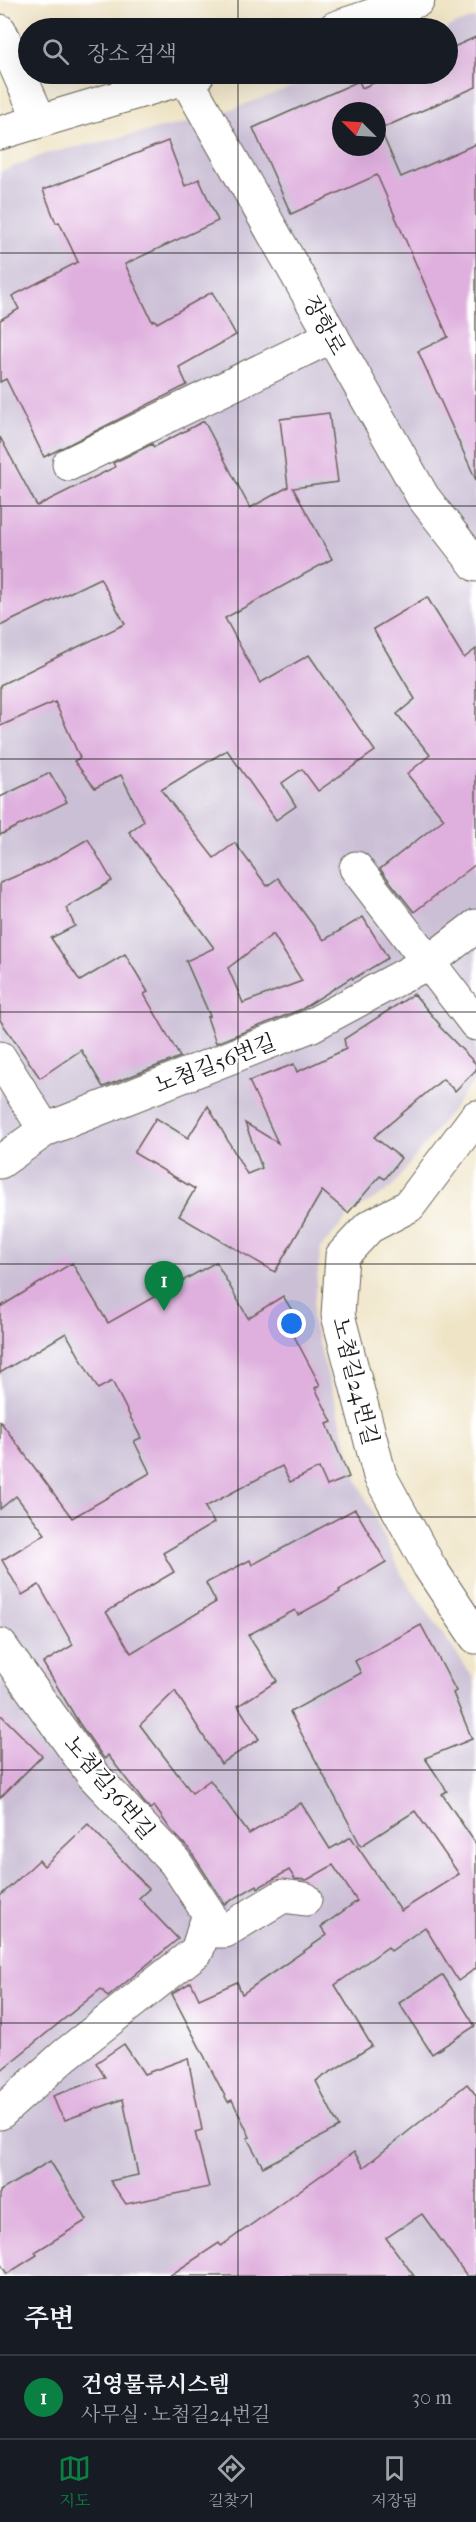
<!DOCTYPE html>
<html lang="ko">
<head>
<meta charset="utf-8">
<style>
	:root { --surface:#171b24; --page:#20242c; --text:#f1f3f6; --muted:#9ea1a6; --line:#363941; --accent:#0b8043 }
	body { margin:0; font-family:"IM FELL French Canon","Noto Serif KR",serif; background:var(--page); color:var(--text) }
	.compass { position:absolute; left:332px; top:102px; width:54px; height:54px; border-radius:50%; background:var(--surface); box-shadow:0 6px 24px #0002; rotate:294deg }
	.you { position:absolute; left:292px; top:1324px; width:21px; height:21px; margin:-15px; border:4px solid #fff; border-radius:50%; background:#1a73e8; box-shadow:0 0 0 9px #1a73e833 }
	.badge { display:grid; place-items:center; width:39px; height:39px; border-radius:50%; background:var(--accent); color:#fff; font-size:20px; font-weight:700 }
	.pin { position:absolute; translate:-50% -50px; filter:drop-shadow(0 2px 3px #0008) }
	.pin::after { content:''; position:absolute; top:32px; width:21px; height:18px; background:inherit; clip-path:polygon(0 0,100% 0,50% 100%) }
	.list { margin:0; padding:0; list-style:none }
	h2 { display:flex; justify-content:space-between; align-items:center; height:78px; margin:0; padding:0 24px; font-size:26px }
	h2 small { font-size:20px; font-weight:400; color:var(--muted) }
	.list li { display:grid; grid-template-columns:39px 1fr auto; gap:18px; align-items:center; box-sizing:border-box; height:84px; padding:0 24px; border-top:2px solid var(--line) }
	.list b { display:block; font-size:22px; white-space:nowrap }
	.list p { margin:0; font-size:20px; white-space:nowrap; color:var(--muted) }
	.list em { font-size:20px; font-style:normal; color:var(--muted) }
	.icon { flex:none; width:33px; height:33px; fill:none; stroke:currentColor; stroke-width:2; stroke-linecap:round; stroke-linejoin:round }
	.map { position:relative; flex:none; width:476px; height:2276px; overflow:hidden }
	.search { position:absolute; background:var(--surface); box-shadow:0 6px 24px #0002; left:18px; right:18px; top:18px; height:66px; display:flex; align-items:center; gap:15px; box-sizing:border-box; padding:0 21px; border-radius:33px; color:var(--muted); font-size:22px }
	.sheet { height:162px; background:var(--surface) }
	nav { display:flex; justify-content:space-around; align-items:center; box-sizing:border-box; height:84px; border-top:2px solid var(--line); background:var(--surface); font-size:16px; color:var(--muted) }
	nav a { display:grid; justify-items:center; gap:3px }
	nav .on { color:var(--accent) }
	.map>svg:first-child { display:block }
</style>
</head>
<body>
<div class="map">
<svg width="476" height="2276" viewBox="0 0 476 2276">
	<rect width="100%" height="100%" fill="#fff"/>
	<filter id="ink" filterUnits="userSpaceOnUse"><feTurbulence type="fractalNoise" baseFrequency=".0167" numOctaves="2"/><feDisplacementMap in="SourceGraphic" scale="12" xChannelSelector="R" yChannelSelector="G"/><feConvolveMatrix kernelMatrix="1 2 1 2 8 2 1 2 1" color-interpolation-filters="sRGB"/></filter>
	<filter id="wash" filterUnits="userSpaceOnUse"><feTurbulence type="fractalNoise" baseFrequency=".008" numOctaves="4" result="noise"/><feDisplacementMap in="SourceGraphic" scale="24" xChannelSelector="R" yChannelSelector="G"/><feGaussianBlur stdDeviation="1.35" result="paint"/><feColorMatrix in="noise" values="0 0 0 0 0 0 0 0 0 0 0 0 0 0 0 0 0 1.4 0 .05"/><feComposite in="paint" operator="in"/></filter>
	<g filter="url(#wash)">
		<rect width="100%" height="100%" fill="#efe4c6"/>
		<!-- industrial -->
		<path fill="#cbbfd5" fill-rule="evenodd" d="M476 17V1079L391 1188 352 1213 321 1247 312 1319 357 1479 402 1575 474 1679 476 1703V2276H0V172L45 154 208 118 326 74H448L446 28ZM341 111H377V147H341Z"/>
		<g id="blocks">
			<!-- building -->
			<g fill="#dfb0de" fill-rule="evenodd">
				<path d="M476 37V87L380 129 401 177 476 144V480L418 351 448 337 377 175 291 214 253 128 359 81 362 88 394 74H447V50ZM341 111H377V147H341Z"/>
				<polygon points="168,141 185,186 199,179 218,221 125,264 152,321 155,320 157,323 212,292 236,335 179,367 187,385 44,457 6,379 0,382 0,320 19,309 12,296 78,262 59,222 56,223 43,190"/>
				<path d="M329 413 338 482 293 488 332 559 225 618 260 683 309 655 375 751 318 791 302 769 282 783 296 806 276 820 227 750 161 790 214 858 235 843 267 886 278 878 324 940 363 917 388 958 353 979 352 977 302 1009 216 1043 207 1017 210 1016 186 961 214 948 129 832 144 821 121 775 95 788 74 761 80 758 55 702 0 726V685L125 624 100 578 0 626V437L37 506 115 467 113 463 152 444 154 447 204 421 250 508 288 487 280 419ZM273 934 302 981 243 1003 228 968Z"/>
				<polygon points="427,597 464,658 476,649 476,864 414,912 380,869 444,819 407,774 430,755 397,714 415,699 373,629"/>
				<polygon points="50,773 67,802 0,835 0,797"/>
				<polygon points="88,839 112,881 66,908 75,926 51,938 80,981 125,954 148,992 144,994 180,1057 103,1087 81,1050 40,1078 0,1020 0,883 48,862"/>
				<polygon points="414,994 440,1025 439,1026 476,1064 476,1070 455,1091 443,1079 374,1137 401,1158 385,1179 380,1176 348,1213 322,1191 275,1272 179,1216 195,1189 134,1153 156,1118 188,1138 208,1106 247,1174 262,1168 245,1123 278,1143 249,1081 294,1064 297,1072 346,1049 344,1039"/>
				<polygon points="216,1262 248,1318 283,1296 303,1328 293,1334 320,1385 315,1388 332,1422 327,1424 349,1477 327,1486 319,1468 290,1482 282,1466 205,1507 214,1523 163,1553 174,1572 106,1612 131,1653 216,1602 206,1583 250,1560 252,1565 355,1509 386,1562 339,1590 340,1592 298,1615 295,1610 248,1635 277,1681 238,1706 259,1739 221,1764 175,1691 140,1725 192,1793 210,1780 249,1834 301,1803 330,1849 351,1837 401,1911 459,1874 415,1811 361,1846 290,1712 361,1673 355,1661 421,1625 456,1691 453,1693 472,1739 425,1758 447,1791 442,1794 476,1844 476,1968 458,1981 425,1927 391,1951 388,1947 335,1985 372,2046 316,2081 339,2127 263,2167 247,2138 250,2137 232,2100 228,2102 172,1994 191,1982 199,1999 237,1982 242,1994 327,1935 321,1927 357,1901 333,1865 307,1880 295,1879 289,1870 258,1888 257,1885 225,1904 189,1849 171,1830 154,1806 150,1809 143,1801 108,1755 105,1759 103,1757 79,1723 43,1663 73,1645 39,1585 22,1595 2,1560 45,1534 16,1496 0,1509 0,1421 72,1518 150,1473 134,1441 141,1438 112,1381 98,1389 66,1333 0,1373 0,1307 72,1263 108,1323"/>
				<polygon points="0,1714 42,1756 0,1798"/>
				<polygon points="88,1824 149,1889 139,1898 178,1939 108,1997 101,1989 0,2071 0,1896 39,1860 44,1866"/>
				<polygon points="443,1975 475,2026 432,2054 399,2003"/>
				<polygon points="124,2044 144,2074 188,2058 202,2130 195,2132 209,2187 126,2204 110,2181 138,2175 123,2099 65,2120 59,2111 53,2096 105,2077 96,2063"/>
				<polygon points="467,2084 476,2095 476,2276 467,2276 422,2214 386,2238 414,2276 169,2276 219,2243 221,2246 354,2152 364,2167"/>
				<polygon points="50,2161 87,2220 35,2252 37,2255 7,2274 0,2263 0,2191"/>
			</g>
		</g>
	</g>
	<g filter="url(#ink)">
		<use href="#blocks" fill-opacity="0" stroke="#666258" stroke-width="1.5"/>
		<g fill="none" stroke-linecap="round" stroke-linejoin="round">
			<!-- minor casing -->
			<g stroke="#666258" stroke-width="35">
				<g id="minor">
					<polyline points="0,31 40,121"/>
					<polyline points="185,77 423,497 476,565"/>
					<polyline points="69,464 332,336"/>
					<polyline points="356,868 476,1024"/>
					<polyline points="0,1058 45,1130"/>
					<polyline points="476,1117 409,1206 369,1227 342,1256 338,1315 380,1476 429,1566 476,1637"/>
					<polyline points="0,1162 45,1130 310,1026 429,962 476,926"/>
					<polyline points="0,1645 93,1775 175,1862 209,1914 197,1951 65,2055 0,2113"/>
					<polyline points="203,1931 225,1931 283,1896 305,1899"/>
				</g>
			</g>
			<!-- major casing -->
			<g stroke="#666258" stroke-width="35">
				<g id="major">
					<polyline points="335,28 418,0"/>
					<polyline points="0,133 198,74"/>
				</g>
			</g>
			<!-- minor -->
			<use href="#minor" stroke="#fff" stroke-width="33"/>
			<!-- major -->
			<use href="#major" stroke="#fff" stroke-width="33"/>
		</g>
	</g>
	<!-- grid -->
	<path fill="none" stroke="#1c1c1c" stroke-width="1.5" stroke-opacity="0.55" d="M238 0V28M238 74V2276M0 253H476M0 506H476M0 759H476M0 1012H476M0 1264H476M0 1517H476M0 1770H476M0 2023H476"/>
	<g text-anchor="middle" stroke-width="4.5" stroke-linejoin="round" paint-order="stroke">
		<!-- street labels -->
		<g font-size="22" fill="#1c1c1c" stroke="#fff">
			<text transform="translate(325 325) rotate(61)" y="8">장항로</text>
			<text transform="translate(215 1063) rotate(-21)" y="8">노첨길56번길</text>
			<text transform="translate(356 1381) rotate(76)" y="8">노첨길24번길</text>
			<text transform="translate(110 1787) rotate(50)" y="8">노첨길36번길</text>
		</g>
	</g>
</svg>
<svg class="compass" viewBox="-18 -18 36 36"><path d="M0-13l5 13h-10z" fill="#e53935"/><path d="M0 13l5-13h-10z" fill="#9ea1a6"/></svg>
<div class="you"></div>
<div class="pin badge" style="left:164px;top:1311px">1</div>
<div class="search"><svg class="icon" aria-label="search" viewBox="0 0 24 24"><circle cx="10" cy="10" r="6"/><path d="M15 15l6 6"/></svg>장소 검색</div>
</div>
<section class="sheet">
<h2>주변<small></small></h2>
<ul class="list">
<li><span class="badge">1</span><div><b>건영물류시스템</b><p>사무실 · 노첨길24번길</p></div><em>30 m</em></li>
</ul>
</section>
<nav>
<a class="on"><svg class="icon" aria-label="map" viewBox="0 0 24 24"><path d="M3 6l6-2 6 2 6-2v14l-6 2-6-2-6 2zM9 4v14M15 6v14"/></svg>지도</a>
<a><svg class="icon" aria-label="directions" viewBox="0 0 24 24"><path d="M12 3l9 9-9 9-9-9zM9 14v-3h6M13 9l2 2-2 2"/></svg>길찾기</a>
<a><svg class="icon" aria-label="saved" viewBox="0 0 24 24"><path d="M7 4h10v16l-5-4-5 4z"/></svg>저장됨</a>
</nav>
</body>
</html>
